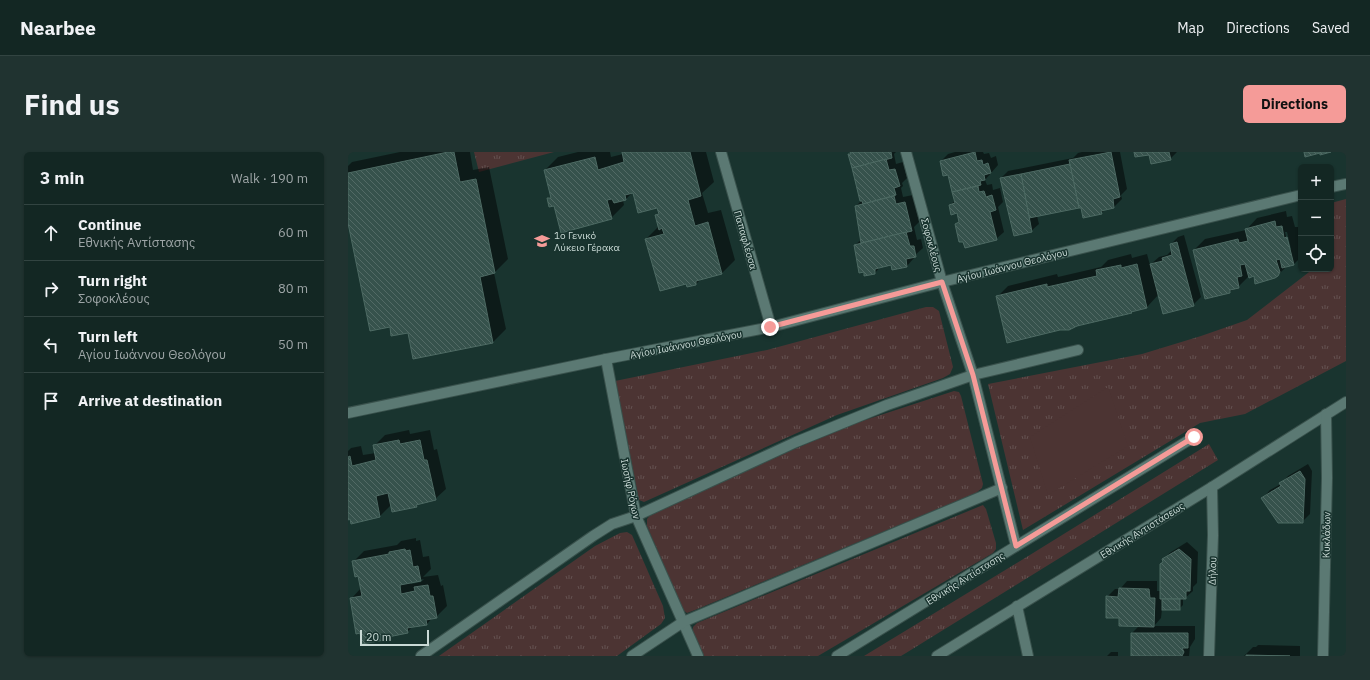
<!DOCTYPE html>
<html lang="en">
<head>
<meta charset="utf-8">
<style>
	:root { --surface:#132723; --page:#203330; --text:#f1f3f6; --muted:#9da5a6; --line:#324441; --accent:#f59b98 }
	body { margin:0; font-family:"IBM Plex Sans",sans-serif; background:var(--page); color:var(--text) }
	.controls { position:absolute; right:12px; top:12px; display:grid; overflow:hidden; border-radius:6px; box-shadow:0 1px 3px #0004 }
	.controls button { width:36px; height:36px; display:grid; place-items:center; padding:0; border:0; border-bottom:1px solid var(--line); background:var(--surface); color:var(--text); font:20px sans-serif }
	.scale { position:absolute; left:12px; bottom:10px; width:69px; box-sizing:border-box; padding-left:4px; border:2px solid #cadad6; border-top:0; font-size:11px; line-height:14px; white-space:nowrap; color:#cadad6; -webkit-text-stroke:3px #19342f; paint-order:stroke }
	.stop { position:absolute; width:12px; height:12px; margin:-9px; border:3px solid #f59b98; border-radius:50%; background:#fff }
	.stop.end { background:#f59b98; border-color:#fff; box-shadow:0 1px 4px #0008 }
	.list { margin:0; padding:0; list-style:none }
	h2 { display:flex; justify-content:space-between; align-items:center; height:52px; margin:0; padding:0 16px; font-size:17px }
	h2 small { font-size:13px; font-weight:400; color:var(--muted) }
	.list li { display:grid; grid-template-columns:26px 1fr auto; gap:12px; align-items:center; box-sizing:border-box; height:56px; padding:0 16px; border-top:1px solid var(--line) }
	.list b { display:block; font-size:15px; white-space:nowrap }
	.list p { margin:0; font-size:13px; white-space:nowrap; color:var(--muted) }
	.list em { font-size:13px; font-style:normal; color:var(--muted) }
	.icon { flex:none; width:22px; height:22px; fill:none; stroke:currentColor; stroke-width:2; stroke-linecap:round; stroke-linejoin:round }
	.map { position:relative; flex:none; width:998px; height:504px; overflow:hidden; border-radius:6px }
	header { display:flex; align-items:center; gap:24px; box-sizing:border-box; height:56px; padding:0 20px; background:var(--surface); border-bottom:1px solid var(--line) }
	header strong { font-size:19px }
	nav { display:flex; gap:22px; margin-inline-start:auto; font-size:14px }
	.intro { display:flex; align-items:center; justify-content:space-between; box-sizing:border-box; height:96px; padding:0 24px }
	h1 { margin:0; font-size:28px }
	.button { padding:10px 18px; border-radius:6px; background:var(--accent); color:#111; font-size:14px; font-weight:700 }
	main { display:flex; gap:24px; padding:0 24px }
	aside { flex:1; background:var(--surface); border-radius:6px; box-shadow:0 1px 3px #0004 }
	.map>svg:first-child { display:block }
</style>
</head>
<body>
<header>
<strong>Nearbee</strong>
<nav><a>Map</a><a>Directions</a><a>Saved</a></nav>
</header>
<div class="intro"><h1>Find us</h1><a class="button">Directions</a></div>
<main>
<aside>
<h2>3 min<small>Walk · 190 m</small></h2>
<ul class="list">
<li><svg class="icon" aria-label="ahead" viewBox="0 0 24 24"><path d="M12 20V5M6 11l6-6 6 6"/></svg><div><b>Continue</b><p>Εθνικής Αντίστασης</p></div><em>60 m</em></li>
<li><svg class="icon" aria-label="right" viewBox="0 0 24 24"><path d="M7 20v-9h11M14 6l5 5-5 5"/></svg><div><b>Turn right</b><p>Σοφοκλέους</p></div><em>80 m</em></li>
<li><svg class="icon" aria-label="left" viewBox="0 0 24 24"><path d="M17 20v-9H6M10 6l-5 5 5 5"/></svg><div><b>Turn left</b><p>Αγίου Ιωάννου Θεολόγου</p></div><em>50 m</em></li>
<li><svg class="icon" aria-label="arrive" viewBox="0 0 24 24"><path d="M6 21V4h12l-3 4 3 4H6"/></svg><div><b>Arrive at destination</b></div></li>
</ul>
</aside>
<div class="map">
<svg width="998" height="504" viewBox="0 0 998 504">
	<defs>
		<pattern id="grass-tufts" width="24" height="20" patternUnits="userSpaceOnUse"><rect width="24" height="20" fill="#4c3433"/><path d="M3 7l-1-3M5 7V3M7 7l1-3M15 17l-1-3M17 17v-4M19 17l1-3" fill="none" stroke="#645150"/></pattern>
		<pattern id="building-back-hatch" width="6" height="6" patternUnits="userSpaceOnUse"><rect width="6" height="6" fill="#36524c"/><path d="M-1 5l2 2M0 0l6 6M5-1l2 2" fill="none" stroke="#526a65"/></pattern>
	</defs>
	<rect width="100%" height="100%" fill="#19342f"/>
	<!-- grass -->
	<g fill="url(#grass-tufts)">
		<polygon points="126,0 206,0 131,20"/>
		<polygon points="998,47 998,209 897,262 852,271 675,378 640,232 794,202 853,184 899,168 965,117 983,117 983,51"/>
		<polygon points="578,155 585,155 591,159 605,215 602,222 595,226 489,263 296,350 291,348 267,229 419,198"/>
		<polygon points="606,239 611,240 613,244 635,332 634,336 628,341 347,458 339,461 335,458 299,374 299,367 303,362 430,304 505,272"/>
		<polygon points="861,292 870,308 558,501 553,504 516,504 677,406"/>
		<polygon points="635,353 638,357 648,391 648,397 645,401 470,504 356,504 345,481 345,475 349,471"/>
		<polygon points="279,380 284,383 315,454 317,466 313,472 269,504 91,504 247,394 272,381"/>
	</g>
	<!-- pitch -->
	<polygon fill="#4c3433" points="760,235 780,294 700,343 682,285"/>
	<!-- shadow -->
	<g fill="#0007" fill-rule="evenodd">
		<polygon points="52,0 122,0 125,18 141,15 160,107 146,121 158,177 145,190 60,180 42,173 0,66 0,14 4,10"/>
		<polygon points="230,0 262,0 263,5 275,2 275,0 358,0 366,30 354,41 360,61 373,58 387,108 374,121 353,127 348,132 298,87 311,74 308,63 311,61 309,54 285,40 278,47 275,48 276,53 263,66 206,53 200,47 204,43 197,18 210,5"/>
		<polygon points="504,0 548,0 546,2 548,12 555,10 559,26 554,31 555,34 553,36 555,45 565,43 571,70 566,75 569,88 573,87 575,96 566,104 566,106 559,114 544,112 533,114 527,121 507,93 514,87 508,54 513,49 501,2"/>
		<polygon points="607,0 635,0 636,2 641,1 643,6 648,4 650,13 637,28 639,33 644,32 645,38 652,36 655,50 650,55 656,80 648,87 608,72 612,68 610,60 602,53 607,49 600,21 593,9 600,2"/>
		<polygon points="734,0 772,0 779,37 773,43 774,47 766,55 758,57 753,61 734,55 689,64 691,72 683,79 653,26 660,19 725,6 730,1"/>
		<polygon points="787,0 829,0 822,7 802,1"/>
		<path d="M938 59 939 65 944 64 947 75H950L953 87V105L946 112 939 114 930 123H907L900 125 890 135 886 136 882 140 846 98 857 87 898 78 909 66ZM937 80H939L943 97H941Z"/>
		<polygon points="836,83 853,145 845,153 811,142 799,155 785,158 783,160 729,173 649,145 660,134 709,122 710,125 753,115 760,108 783,102 784,106 799,102 802,113 811,105 819,103 824,98 823,92 830,85"/>
		<polygon points="61,278 62,282 82,278 86,298 89,297 98,337 87,347 71,351 68,354 45,359 44,352 32,364 0,366 0,299 3,296 13,294 15,303 28,301 26,294 37,283"/>
		<polygon points="960,312 964,319 962,362 954,370 915,346 922,338 933,332 940,324"/>
		<path d="M68 386V389L72 388 75 405 81 404 83 417 75 425 90 423 93 434 95 433 99 454 88 465H85L79 472 65 474 59 480 38 484 35 487 3 447 13 436 11 423 5 410 16 399 49 393 53 389ZM76 427 73 430 63 432 62 430Z"/>
		<polygon points="839,390 850,400 849,431 845,435 845,439 837,446 835,446 835,453 831,457 814,457 813,466 806,474 847,474 847,487 842,495 841,504 784,504 784,481 792,473 772,465 759,445 767,437 772,437 779,429 809,429 809,439 813,439 816,409 815,407 823,400"/>
		<polygon points="910,493 952,494 952,504 896,504 905,495 908,495"/>
		<polygon points="763,500 770,500 770,504 759,504"/>
	</g>
	<!-- building -->
	<g fill="url(#building-back-hatch)" stroke="#4d6a63">
		<polygon points="100,0 106,0 112,30 128,27 147,121 132,125 145,191 65,207 60,181 43,184 42,175 22,179 0,71 0,21"/>
		<polygon points="274,0 342,0 353,44 340,48 347,74 360,70 374,122 348,129 348,133 339,135 338,132 312,139 297,87 316,82 314,76 311,78 307,63 311,62 309,56 290,61 285,41 277,43 278,48 266,51 264,47 259,48 264,67 213,81 206,54 201,55 199,46 203,46 196,18 247,5 250,18 276,10"/>
		<polygon points="502,0 543,0 544,6 504,16 500,2 503,2"/>
		<polygon points="627,0 629,9 634,8 635,13 640,11 643,21 636,23 637,28 632,29 633,33 604,40 600,23 595,24 592,9"/>
		<polygon points="763,0 772,45 765,47 766,56 753,59 754,62 735,66 733,56 731,56 721,8"/>
		<polygon points="786,0 821,0 823,8 803,12 801,3 787,5"/>
		<polygon points="956,0 983,0 972,3 972,1 957,5"/>
		<polygon points="538,7 541,18 547,17 552,34 546,36 548,43 515,52 514,49 512,49 504,16"/>
		<polygon points="722,12 731,56 681,66 673,22"/>
		<polygon points="673,22 684,80 666,84 652,26"/>
		<polygon points="630,34 631,40 636,39 638,45 644,43 648,58 642,60 649,88 617,96 615,90 611,90 607,72 611,70 609,61 603,63 601,53 607,51 604,40"/>
		<polygon points="546,44 548,52 557,50 564,79 513,91 507,54"/>
		<polygon points="927,69 928,75 934,74 936,86 939,85 946,113 934,116 932,107 928,108 932,120 930,124 927,126 907,132 906,124 901,126 897,112 892,113 894,124 889,125 891,136 882,138 882,141 857,147 845,98 890,87 891,91 900,89 897,77"/>
		<polygon points="558,80 562,94 566,94 568,105 558,107 559,115 544,118 543,113 527,117 527,122 516,124 516,120 511,121 506,93"/>
		<polygon points="829,90 846,154 815,162 802,112 815,109 814,106 824,103 822,92"/>
		<polygon points="789,112 799,156 783,160 784,161 729,174 721,178 712,178 659,191 648,144 699,132 699,135 749,124 748,118 773,113 773,116"/>
		<polygon points="51,288 52,292 72,288 76,308 79,308 88,348 68,353 69,355 44,360 40,341 28,344 32,365 3,372 2,367 0,368 0,305 2,304 4,314 28,308 25,293"/>
		<polygon points="952,319 957,327 955,371 930,371 913,346 933,334 931,331"/>
		<polygon points="57,397 58,399 62,398 65,415 70,414 73,429 52,433 53,442 67,439 66,435 80,433 82,444 85,444 89,466 78,468 79,473 59,476 60,481 35,486 36,488 14,492 12,481 8,482 2,446 14,444 10,424 7,425 4,409 41,402 41,400"/>
		<polygon points="831,397 843,407 842,439 838,439 838,447 812,447 812,412 815,410 814,407"/>
		<polygon points="771,436 801,437 802,446 807,446 806,475 771,474 771,466 758,466 758,444 770,445"/>
		<rect x="814" y="447" width="18" height="11"/>
		<polygon points="783,481 840,481 840,496 834,496 836,500 834,504 783,504"/>
		<polygon points="898,503 942,504 898,504"/>
	</g>
	<g fill="none" stroke-linecap="round" stroke-linejoin="round">
		<!-- minor casing -->
		<g stroke="#39514c" stroke-width="12">
			<g id="minor">
				<polyline points="373,0 423,175"/>
				<polyline points="558,0 594,130 625,223 668,394"/>
				<polyline points="983,35 998,32"/>
				<polyline points="258,207 288,364 350,504"/>
				<polyline points="0,261 258,207 423,175 594,130 953,43"/>
				<polyline points="669,454 680,504"/>
				<polyline points="73,504 245,384 264,372 288,364 448,290 539,253 625,223 730,198"/>
				<polyline points="284,504 335,470 654,336"/>
				<polyline points="489,504 846,285"/>
				<polyline points="589,504 864,335 998,250"/>
				<polyline points="861,504 865,383 864,335"/>
				<polyline points="975,504 979,326 978,262"/>
			</g>
		</g>
		<!-- minor -->
		<use href="#minor" stroke="#5b7973" stroke-width="10"/>
	</g>
	<g fill="none" stroke-linecap="round" stroke-linejoin="round">
		<!-- route -->
		<polyline stroke="#f59b98" stroke-width="5" points="422,175 594,130 625,223 668,394 846,285"/>
	</g>
	<!-- icons -->
	<defs>
		<g id="school-bare" transform="scale(1.2)"><path d="M0-5L7-2L0 1L-7-2ZM-4 1L0 2.5L4 1V4Q0 6-4 4Z" fill="#f59b98" stroke="#19342f" stroke-width="2.5" paint-order="stroke"/></g>
	</defs>
	<g fill-rule="evenodd">
		<use href="#school-bare" x="194" y="89"/>
	</g>
	<g text-anchor="middle" stroke-width="3" stroke-linejoin="round" paint-order="stroke">
		<!-- poi labels -->
		<g font-size="10" fill="#cadad6" stroke="#19342f" text-anchor="start">
			<text x="206" y="87">1ο Γενικό<tspan x="206" dy="12">Λύκειο Γέρακα</tspan></text>
		</g>
		<!-- street labels -->
		<g font-size="10" fill="#cadad6" stroke="#19342f">
			<text transform="translate(398 88) rotate(74)" y="4">Παπαφλέσσα</text>
			<text transform="translate(584 93) rotate(75)" y="4">Σοφοκλέους</text>
			<text transform="translate(664 113) rotate(-14)" y="4">Αγίου Ιωάννου Θεολόγου</text>
			<text transform="translate(338 192) rotate(-11)" y="4">Αγίου Ιωάννου Θεολόγου</text>
			<text transform="translate(283 337) rotate(78)" y="4">Ιωσήφ Ρόγων</text>
			<text transform="translate(794 378) rotate(-32)" y="4">Εθνικής Αντιστάσεως</text>
			<text transform="translate(978 383) rotate(-89)" y="4">Κυκλάδων</text>
			<text transform="translate(864 419) rotate(-88)" y="4">Δήλου</text>
			<text transform="translate(617 426) rotate(-32)" y="4">Εθνικής Αντίστασης</text>
		</g>
	</g>
</svg>
<div class="controls">
<button>+</button>
<button>−</button>
<button><svg class="icon" aria-label="locate" viewBox="0 0 24 24"><circle cx="12" cy="12" r="6"/><path d="M12 2v4M12 18v4M2 12h4M18 12h4"/></svg></button>
</div>
<div class="scale">20 m</div>
<div class="stop" style="left:846px;top:285px"></div>
<div class="stop end" style="left:422px;top:175px"></div>
</div>
</main>
</body>
</html>
